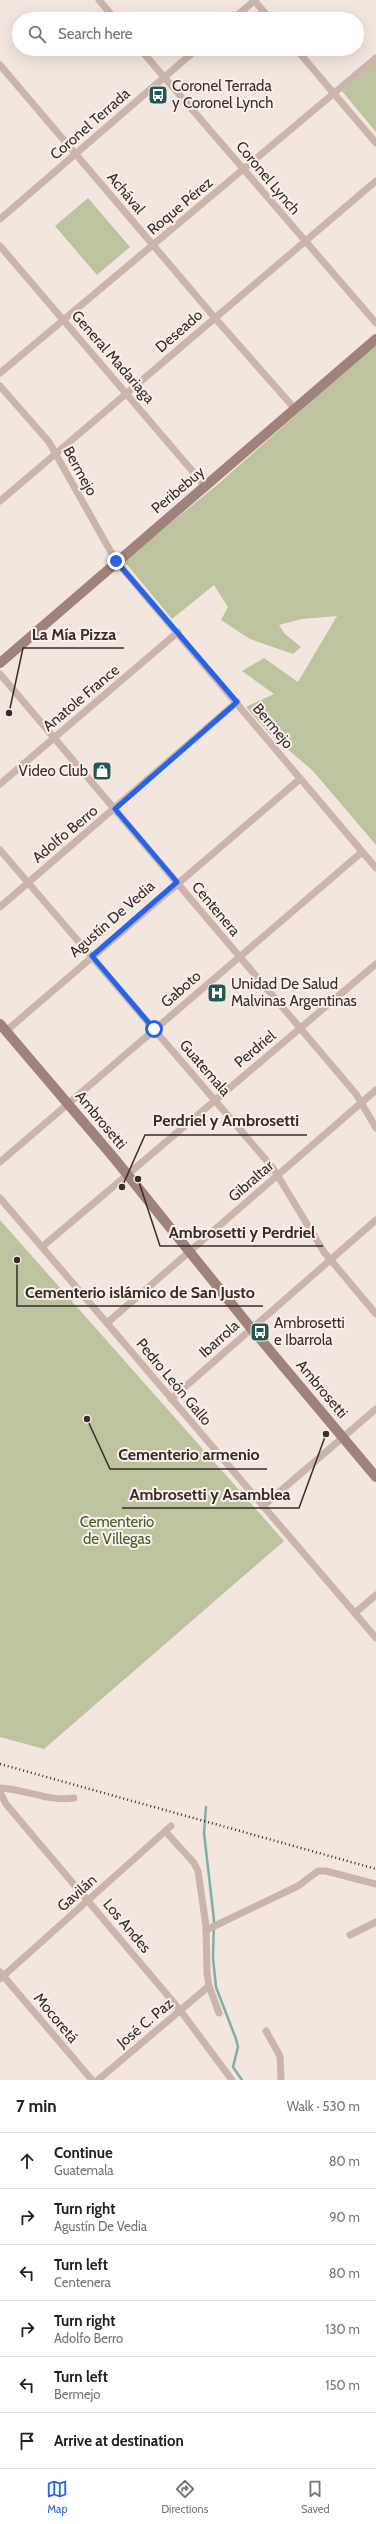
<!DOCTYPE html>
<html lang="en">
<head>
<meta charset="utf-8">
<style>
	:root { --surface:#fff; --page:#f6f6f6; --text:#222; --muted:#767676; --line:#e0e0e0; --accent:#2563eb }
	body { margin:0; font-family:Cabin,sans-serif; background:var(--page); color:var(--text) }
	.stop { position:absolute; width:12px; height:12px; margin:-9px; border:3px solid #2563eb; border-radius:50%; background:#fff }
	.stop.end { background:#2563eb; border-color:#fff; box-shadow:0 1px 4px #0008 }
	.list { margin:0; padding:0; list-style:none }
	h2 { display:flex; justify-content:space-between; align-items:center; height:52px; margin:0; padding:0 16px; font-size:17px }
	h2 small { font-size:13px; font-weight:400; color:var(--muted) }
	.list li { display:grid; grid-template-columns:26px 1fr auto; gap:12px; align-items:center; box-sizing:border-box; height:56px; padding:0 16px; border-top:1px solid var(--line) }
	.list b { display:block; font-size:15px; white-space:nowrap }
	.list p { margin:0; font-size:13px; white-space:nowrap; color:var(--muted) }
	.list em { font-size:13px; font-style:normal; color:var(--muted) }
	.icon { flex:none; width:22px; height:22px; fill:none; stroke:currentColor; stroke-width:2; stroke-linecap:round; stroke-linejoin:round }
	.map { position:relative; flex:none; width:376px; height:2080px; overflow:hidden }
	.search { position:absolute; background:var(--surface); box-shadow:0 4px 16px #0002; left:12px; right:12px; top:12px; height:44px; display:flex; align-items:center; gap:10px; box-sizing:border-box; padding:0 14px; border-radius:22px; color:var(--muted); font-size:15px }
	.sheet { height:388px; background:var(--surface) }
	nav { display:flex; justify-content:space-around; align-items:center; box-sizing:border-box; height:56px; border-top:1px solid var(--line); background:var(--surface); font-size:11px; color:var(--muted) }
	nav a { display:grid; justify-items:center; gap:2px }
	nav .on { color:var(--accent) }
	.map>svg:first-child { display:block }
</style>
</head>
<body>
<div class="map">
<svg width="376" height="2080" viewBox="0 0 376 2080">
	<rect width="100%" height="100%" fill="#f3e6df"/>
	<!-- green -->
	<g fill="#bdc29f">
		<polygon points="376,62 376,132 342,91"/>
		<polygon points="88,198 130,247 97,275 55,226"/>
		<polygon points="376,344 376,845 313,771 270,734 246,707 274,694 242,671 264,658 298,682 337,616 302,619 279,625 285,634 301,647 293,654 250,639 221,620 228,607 214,585 172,619 124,561 217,485"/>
		<polygon points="0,1220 284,1541 44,1749 0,1737"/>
	</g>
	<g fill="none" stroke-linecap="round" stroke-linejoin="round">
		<!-- stream -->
		<polyline stroke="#7eafa8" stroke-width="2.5" points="206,1807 204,1833 214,1920 213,1958 216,1987 236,2039 238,2047 233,2067 242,2080"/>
		<!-- street -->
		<g stroke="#cbb4ab" stroke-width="7">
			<polyline points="99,0 115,19"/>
			<polyline points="254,0 270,19"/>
			<polyline points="233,19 255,0"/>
			<polyline points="140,49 376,323"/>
			<polyline points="296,49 376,143"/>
			<polyline points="0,65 215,318 295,409"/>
			<polyline points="0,219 197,49"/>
			<polyline points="0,246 206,487"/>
			<polyline points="0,373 376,58"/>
			<polyline points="0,386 49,442 116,561 376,868"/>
			<polyline points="0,501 376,181"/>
			<polyline points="0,674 356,1094 376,1128"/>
			<polyline points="0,784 178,632"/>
			<polyline points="0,850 273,1168 324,1252 376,1314"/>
			<polyline points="0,907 237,702"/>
			<polyline points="6,1031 300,779"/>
			<polyline points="0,1162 362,852"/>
			<polyline points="0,1198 376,1638"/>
			<polyline points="42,1247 376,964"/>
			<polyline points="107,1323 376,1090"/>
			<polyline points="171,1399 376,1220"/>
			<polyline points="263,1506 376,1409"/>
			<polyline points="355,1613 376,1595"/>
			<path d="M0 1788C25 1789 49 1802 74 1798"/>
			<polyline points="0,1792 6,1804 180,2010 232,2080"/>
			<polyline points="165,1831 194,1863 198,1871 206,1926 207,1973 209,1986 219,2013"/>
			<polyline points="206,1930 298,1886 318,1871 326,1871 376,1884"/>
			<polyline points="350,1935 376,1922"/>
			<polyline points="0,1972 92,2080"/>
			<polyline points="0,1979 171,1826"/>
			<polyline points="266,2031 280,2056 281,2080"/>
			<polyline points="98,2080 209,1986"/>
		</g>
		<!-- secondary -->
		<g stroke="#9f827c" stroke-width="10">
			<polyline points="0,663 376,339"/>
			<polyline points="0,1024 114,1158 251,1328 376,1477"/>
		</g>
		<!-- rail -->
		<polyline stroke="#392c2a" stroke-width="2.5" stroke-dasharray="1 3" stroke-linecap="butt" points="0,1764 376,1869"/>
	</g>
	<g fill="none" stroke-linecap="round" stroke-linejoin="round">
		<!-- route -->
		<polyline stroke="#2563eb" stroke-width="5" points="116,561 237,702 115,809 177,882 92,956 154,1029"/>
	</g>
	<!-- icons -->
	<defs>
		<g id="bus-square" transform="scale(1)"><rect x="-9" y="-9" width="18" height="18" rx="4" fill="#205a53" stroke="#faf1ec"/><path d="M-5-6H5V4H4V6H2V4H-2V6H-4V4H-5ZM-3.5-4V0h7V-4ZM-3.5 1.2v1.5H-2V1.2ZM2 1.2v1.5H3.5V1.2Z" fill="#fff"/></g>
		<g id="shop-square" transform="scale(1)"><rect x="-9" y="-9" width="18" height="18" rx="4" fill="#205a53" stroke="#faf1ec"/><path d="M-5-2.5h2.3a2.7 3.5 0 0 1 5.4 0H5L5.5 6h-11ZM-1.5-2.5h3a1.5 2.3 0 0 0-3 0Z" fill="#fff"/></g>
		<g id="hospital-square" transform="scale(1)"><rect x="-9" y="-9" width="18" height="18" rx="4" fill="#205a53" stroke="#faf1ec"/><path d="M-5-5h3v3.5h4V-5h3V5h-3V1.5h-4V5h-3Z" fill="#fff"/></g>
	</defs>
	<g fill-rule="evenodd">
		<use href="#bus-square" x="158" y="95"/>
		<use href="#shop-square" x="102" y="771"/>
		<use href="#hospital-square" x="217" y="993"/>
		<use href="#bus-square" x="260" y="1332"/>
	</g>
	<g text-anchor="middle" stroke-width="4" stroke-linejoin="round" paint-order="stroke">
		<!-- poi labels -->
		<g font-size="15" fill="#392c2a" stroke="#faf1ec" text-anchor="start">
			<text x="172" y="91">Coronel Terrada<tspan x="172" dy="17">y Coronel Lynch</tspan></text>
			<text x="88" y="776" text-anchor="end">Video Club</text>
			<text x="231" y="989">Unidad De Salud<tspan x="231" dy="17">Malvinas Argentinas</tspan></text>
			<text x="274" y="1328">Ambrosetti<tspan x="274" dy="17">e Ibarrola</tspan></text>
		</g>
		<!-- street labels -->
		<g font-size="15" fill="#392c2a" stroke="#faf1ec">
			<text transform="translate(90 124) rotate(-41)" y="5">Coronel Terrada</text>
			<text transform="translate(268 178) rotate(50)" y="5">Coronel Lynch</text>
			<text transform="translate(126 193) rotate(50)" y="5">Achával</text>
			<text transform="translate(180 206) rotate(-40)" y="5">Roque Pérez</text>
			<text transform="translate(179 331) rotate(-41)" y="5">Deseado</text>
			<text transform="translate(113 357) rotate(49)" y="5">General Madariaga</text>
			<text transform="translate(80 471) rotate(61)" y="5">Bermejo</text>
			<text transform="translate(178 490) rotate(-40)" y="5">Peribebuy</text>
			<text transform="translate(81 698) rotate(-40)" y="5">Anatole France</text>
			<text transform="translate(273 726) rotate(50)" y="5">Bermejo</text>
			<text transform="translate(65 834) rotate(-40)" y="5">Adolfo Berro</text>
			<text transform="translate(216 909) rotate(50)" y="5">Centenera</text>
			<text transform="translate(112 919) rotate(-41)" y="5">Agustín De Vedia</text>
			<text transform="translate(181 989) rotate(-41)" y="5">Gaboto</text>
			<text transform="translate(255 1049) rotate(-40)" y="5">Perdriel</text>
			<text transform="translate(205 1068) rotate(49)" y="5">Guatemala</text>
			<text transform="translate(101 1120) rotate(50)" y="5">Ambrosetti</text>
			<text transform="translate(251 1181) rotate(-41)" y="5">Gibraltar</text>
			<text transform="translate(219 1339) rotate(-42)" y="5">Ibarrola</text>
			<text transform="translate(174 1382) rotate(50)" y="5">Pedro León Gallo</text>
			<text transform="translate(322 1389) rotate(50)" y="5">Ambrosetti</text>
			<text transform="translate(77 1893) rotate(-42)" y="5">Gavilán</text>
			<text transform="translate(127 1926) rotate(50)" y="5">Los Andes</text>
			<text transform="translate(56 2018) rotate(50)" y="5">Mocoretá</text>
			<text transform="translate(145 2023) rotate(-40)" y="5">José C. Paz</text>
		</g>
		<!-- park labels -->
		<g font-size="15" fill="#4f572e" stroke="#faf1ec">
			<text x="117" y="1527">Cementerio<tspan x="117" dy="17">de Villegas</tspan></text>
		</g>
	</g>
	<!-- callouts -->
	<path fill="none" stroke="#392c2a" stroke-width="1.5" d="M9 713L23 648H124M122 1187L145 1135H307M138 1179L160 1246H323M17 1260L17 1306H263M87 1419L110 1469H267M326 1434L299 1508H122"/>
	<g fill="#392c2a" stroke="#faf1ec" stroke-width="1.5">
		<circle cx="9" cy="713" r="4"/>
		<circle cx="122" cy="1187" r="4"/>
		<circle cx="138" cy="1179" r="4"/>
		<circle cx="17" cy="1260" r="4"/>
		<circle cx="87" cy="1419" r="4"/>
		<circle cx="326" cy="1434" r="4"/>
	</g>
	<g font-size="16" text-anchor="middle" font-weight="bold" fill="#392c2a" stroke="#faf1ec" stroke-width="4" stroke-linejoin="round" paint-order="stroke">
		<text x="74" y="640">La Mía Pizza</text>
		<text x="226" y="1126">Perdriel y Ambrosetti</text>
		<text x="242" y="1238">Ambrosetti y Perdriel</text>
		<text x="140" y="1298">Cementerio islámico de San Justo</text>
		<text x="189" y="1460">Cementerio armenio</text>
		<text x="210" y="1500">Ambrosetti y Asamblea</text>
	</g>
</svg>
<div class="stop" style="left:154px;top:1029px"></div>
<div class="stop end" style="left:116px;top:561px"></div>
<div class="search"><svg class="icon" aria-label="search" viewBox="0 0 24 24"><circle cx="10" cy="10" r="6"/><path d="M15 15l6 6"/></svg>Search here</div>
</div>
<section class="sheet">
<h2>7 min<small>Walk · 530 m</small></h2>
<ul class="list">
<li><svg class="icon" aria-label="ahead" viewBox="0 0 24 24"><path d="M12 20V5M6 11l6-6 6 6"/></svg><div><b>Continue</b><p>Guatemala</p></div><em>80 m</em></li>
<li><svg class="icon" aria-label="right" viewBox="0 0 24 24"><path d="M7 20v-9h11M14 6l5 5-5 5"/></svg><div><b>Turn right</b><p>Agustín De Vedia</p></div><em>90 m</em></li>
<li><svg class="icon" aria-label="left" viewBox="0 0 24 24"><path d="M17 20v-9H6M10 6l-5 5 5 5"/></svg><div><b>Turn left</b><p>Centenera</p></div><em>80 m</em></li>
<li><svg class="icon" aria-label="right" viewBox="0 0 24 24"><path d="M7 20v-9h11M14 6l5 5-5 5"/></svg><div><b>Turn right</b><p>Adolfo Berro</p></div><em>130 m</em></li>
<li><svg class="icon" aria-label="left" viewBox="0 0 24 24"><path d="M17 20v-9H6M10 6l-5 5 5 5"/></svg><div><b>Turn left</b><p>Bermejo</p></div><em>150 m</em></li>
<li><svg class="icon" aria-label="arrive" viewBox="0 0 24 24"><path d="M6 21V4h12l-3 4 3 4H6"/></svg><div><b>Arrive at destination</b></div></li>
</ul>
</section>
<nav>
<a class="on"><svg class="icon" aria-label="map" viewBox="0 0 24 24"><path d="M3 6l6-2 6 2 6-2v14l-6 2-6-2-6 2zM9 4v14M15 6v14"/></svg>Map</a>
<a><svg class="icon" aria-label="directions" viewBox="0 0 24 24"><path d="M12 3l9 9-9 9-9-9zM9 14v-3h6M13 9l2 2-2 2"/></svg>Directions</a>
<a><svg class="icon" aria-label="saved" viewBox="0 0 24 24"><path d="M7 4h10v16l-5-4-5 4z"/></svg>Saved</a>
</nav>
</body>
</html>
